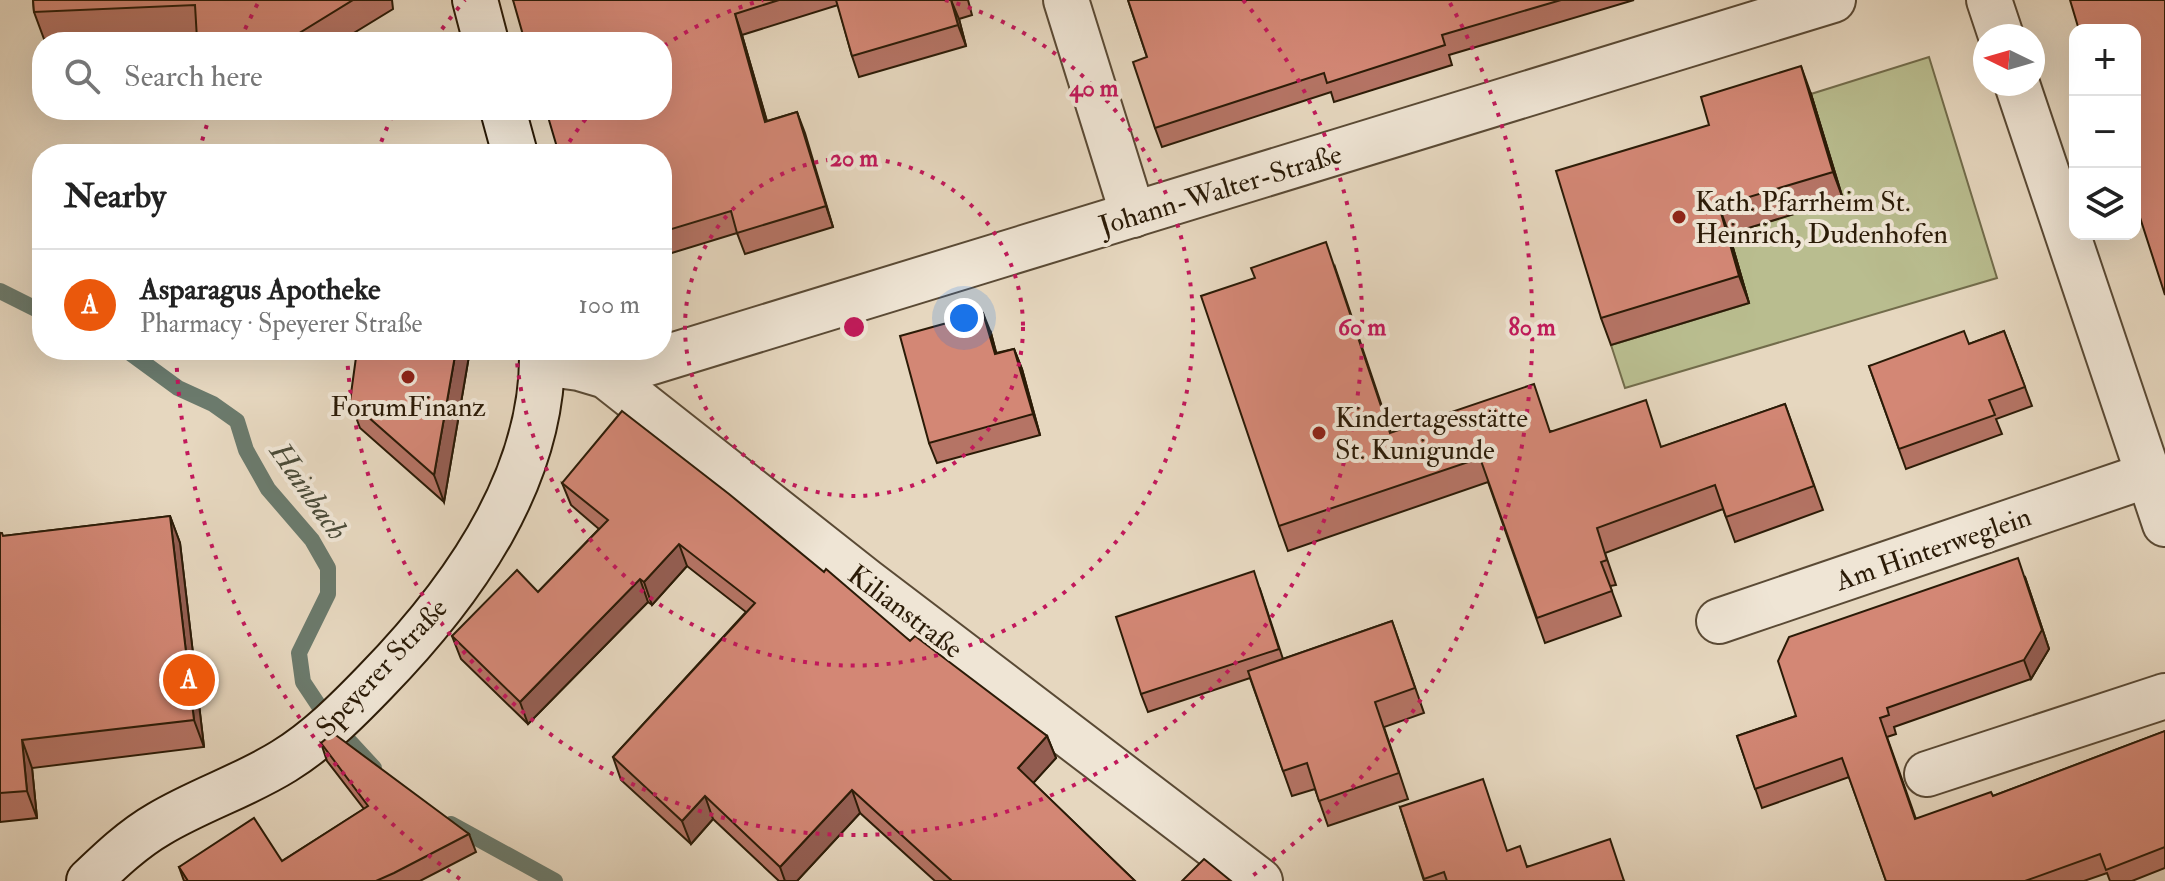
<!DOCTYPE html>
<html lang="en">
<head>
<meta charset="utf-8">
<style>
	:root { --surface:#fff; --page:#f6f6f6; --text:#222; --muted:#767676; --line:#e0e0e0; --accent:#ea580c }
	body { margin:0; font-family:"IM FELL Double Pica",serif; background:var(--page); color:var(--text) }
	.controls { position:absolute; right:24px; top:24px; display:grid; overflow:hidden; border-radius:16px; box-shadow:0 8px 32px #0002 }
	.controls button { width:72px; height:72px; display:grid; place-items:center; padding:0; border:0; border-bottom:2px solid var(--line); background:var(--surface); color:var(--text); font:40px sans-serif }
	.compass { position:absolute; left:1973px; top:24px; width:72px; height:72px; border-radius:50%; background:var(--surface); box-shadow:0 8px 32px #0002; rotate:275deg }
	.you { position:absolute; left:964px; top:318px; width:28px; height:28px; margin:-20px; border:6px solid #fff; border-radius:50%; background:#1a73e8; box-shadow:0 0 0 12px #1a73e833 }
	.badge { display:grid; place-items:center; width:52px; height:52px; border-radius:50%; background:var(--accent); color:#fff; font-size:26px; font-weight:700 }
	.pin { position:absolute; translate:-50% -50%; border:4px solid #fff; box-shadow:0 2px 8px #0006 }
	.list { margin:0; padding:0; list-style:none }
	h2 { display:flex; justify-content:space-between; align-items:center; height:104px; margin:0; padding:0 32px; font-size:34px }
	h2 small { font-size:26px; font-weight:400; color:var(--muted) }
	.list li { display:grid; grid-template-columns:52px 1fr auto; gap:24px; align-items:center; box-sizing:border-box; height:112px; padding:0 32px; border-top:2px solid var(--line) }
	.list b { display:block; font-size:30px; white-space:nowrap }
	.list p { margin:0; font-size:26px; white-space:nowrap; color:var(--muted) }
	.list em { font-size:26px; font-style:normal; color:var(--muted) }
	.icon { flex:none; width:44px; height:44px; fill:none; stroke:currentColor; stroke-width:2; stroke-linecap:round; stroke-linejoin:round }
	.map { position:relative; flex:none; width:2165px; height:881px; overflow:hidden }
	.search { position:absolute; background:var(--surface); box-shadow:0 8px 32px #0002; left:32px; top:32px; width:640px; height:88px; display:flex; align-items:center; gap:20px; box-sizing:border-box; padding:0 28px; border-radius:32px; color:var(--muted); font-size:30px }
	.panel { position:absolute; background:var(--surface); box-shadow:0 8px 32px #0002; left:32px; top:144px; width:640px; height:216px; border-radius:32px }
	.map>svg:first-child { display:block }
</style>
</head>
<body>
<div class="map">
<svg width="2165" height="881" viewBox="0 0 2165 881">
	<rect width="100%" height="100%" fill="#e6d7bf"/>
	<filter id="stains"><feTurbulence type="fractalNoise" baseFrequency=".0025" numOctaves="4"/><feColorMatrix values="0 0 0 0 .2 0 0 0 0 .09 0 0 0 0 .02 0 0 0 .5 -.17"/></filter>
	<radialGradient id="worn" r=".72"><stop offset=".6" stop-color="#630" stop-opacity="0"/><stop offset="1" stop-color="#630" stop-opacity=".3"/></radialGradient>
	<!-- green -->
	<polygon fill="#b9bd8f" stroke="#726c4b" stroke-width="2" points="1929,57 1997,278 1625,388 1611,345 1749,303 1729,234 1842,199 1811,94"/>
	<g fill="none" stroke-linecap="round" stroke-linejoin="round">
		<!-- stream -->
		<g stroke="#6b7a6c" stroke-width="16">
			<polyline points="0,291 42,312"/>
			<polyline points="126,350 178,388 213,404 237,421 246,450 268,489 312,540 328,568 328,594 299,653 303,682 325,715 374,768"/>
			<polyline points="451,824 555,881"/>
		</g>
		<!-- street casing -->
		<g stroke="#5a4a35" stroke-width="48">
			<g id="street">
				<polyline points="1066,0 1133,215"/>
				<polyline points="1989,0 2001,36"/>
				<polyline points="2017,84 2165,524"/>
				<polyline points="542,363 579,368 606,376 866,581 1260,881"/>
				<polyline points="606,376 1833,0"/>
				<polyline points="1719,621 2148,475"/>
				<polyline points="1927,774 2165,696"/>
			</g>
		</g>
		<!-- secondary casing -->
		<g stroke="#2b1b07" stroke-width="48">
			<g id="secondary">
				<polyline points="475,0 486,42"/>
				<polyline points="503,110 515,154"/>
				<path d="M89 881C111 860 133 839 159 824 199 800 244 786 284 761 318 740 347 711 375 682 461 594 545 479 542 350"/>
			</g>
		</g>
		<!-- street -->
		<use href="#street" stroke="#efe5d5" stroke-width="44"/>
		<!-- secondary -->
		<use href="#secondary" stroke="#efe5d5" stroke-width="44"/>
	</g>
	<!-- wall -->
	<g fill="#b57465" stroke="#2b1b07" stroke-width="2">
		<polygon points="33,0 392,0 393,9 339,42 198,42 197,33 44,39 34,12"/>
		<polygon points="513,0 968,0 972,15 959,19 966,46 859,77 852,56 838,5 742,35 767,121 797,112 833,227 745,254 737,233 662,256 662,154"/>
		<polygon points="1128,0 1634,0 1449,55 1452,65 1334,102 1331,92 1162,147 1155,128 1147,57"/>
		<polygon points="1811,94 1843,199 1729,234 1749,303 1611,345 1601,318"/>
		<polygon points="1335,267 1391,433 1551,431 1662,447 1785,404 1823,510 1735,542 1723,509 1605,553 1616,585 1610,586 1621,616 1545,643 1488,482 1288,551 1279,526"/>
		<polygon points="2004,331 2032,406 1996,419 2002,434 1906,469 1869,366 1969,344"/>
		<polygon points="991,333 996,353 1014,349 1022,369 1040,435 937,463 929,443"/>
		<polygon points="470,350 444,502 360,428 350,401"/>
		<polygon points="562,483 824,572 910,641 1047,736 1056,758 1033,783 1135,881 935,881 860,813 797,881 779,881 713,819 691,844 621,780 613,757 746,612 687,566 652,605 648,602 528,724 461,659 452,636 538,592 599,529 571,505"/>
		<polygon points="170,516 180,543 204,747 32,768 37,818 0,822 0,533 3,536"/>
		<polygon points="2025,577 2049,649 2031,679 1894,727 1896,734 1887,737 1916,819 1993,796 2165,731 2165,868 2132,881 2110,881 2107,873 2084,881 1886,881 1849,777 1762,808 1737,736 1796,716"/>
		<polygon points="1260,589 1283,659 1392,621 1424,713 1384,727 1408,799 1328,826 1315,789 1292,796 1250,678 1148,712 1141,694"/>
		<polygon points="321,743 469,834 476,852 420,881 184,881 179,867 282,861 364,809 327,761"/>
		<polygon points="1400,807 1508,851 1527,866 1625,881 1424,881"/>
	</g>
	<!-- shaded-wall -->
	<g fill="#945e52" stroke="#2b1b07" stroke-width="2">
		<polygon points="951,0 959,19 966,46 958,25"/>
		<polygon points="735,14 742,35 773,143 765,122"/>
		<polygon points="1801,66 1811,94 1843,199 1833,172"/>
		<polygon points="797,112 805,133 833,227 826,206"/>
		<polygon points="1719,206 1729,234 1749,303 1739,276"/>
		<polygon points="983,313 991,333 1002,374 995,354"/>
		<polygon points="1014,349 1022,369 1040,435 1033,414"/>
		<polygon points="456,350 470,350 444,502 434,475"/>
		<polygon points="170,516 180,543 204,747 194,720"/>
		<polygon points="679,544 687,566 652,605 644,582"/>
		<polygon points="2025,577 2049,649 2031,679 2024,660"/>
		<polygon points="640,579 648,602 528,724 520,702"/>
		<polygon points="1047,736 1056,758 1026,791 1018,768"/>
		<polygon points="22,740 32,768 37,818 27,791"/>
		<polygon points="852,790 860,813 797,881 785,881 780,867"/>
		<polygon points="705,796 713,819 691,844 682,821"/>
	</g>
	<!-- building -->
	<g fill="#d38775" stroke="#2b1b07" stroke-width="2">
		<polygon points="33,0 353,0 296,35 197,39 195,5 34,12"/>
		<polygon points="513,0 779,0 735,14 765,122 797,112 826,206 737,233 731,211 662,232 662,154 559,154 546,110 662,110 662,42 525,42"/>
		<polygon points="836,0 951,0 958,25 852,56"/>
		<polygon points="1128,0 1561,0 1442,35 1445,45 1327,83 1324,73 1155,128 1133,62 1147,57"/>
		<polygon points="2070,0 2165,0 2165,295 2135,202 2135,30 2079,30"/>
		<polygon points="1801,66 1833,172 1719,206 1739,276 1601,318 1556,171 1709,125 1701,97"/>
		<polygon points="1326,242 1390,433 1534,384 1550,432 1646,400 1661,447 1785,404 1814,486 1726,517 1715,485 1597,528 1607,560 1601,562 1612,591 1537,618 1480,458 1279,526 1201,296 1255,278 1251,268"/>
		<polygon points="983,313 995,354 1014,349 1033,414 929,443 900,336"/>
		<polygon points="1964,331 1969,344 2004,331 2025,387 1989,400 1995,415 1899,449 1869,366"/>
		<polygon points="357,350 456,350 434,475 350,401"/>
		<polygon points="622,411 729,494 824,572 826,569 910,641 915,636 1047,736 1018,768 1135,881 951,881 951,880 852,790 780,867 705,796 682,821 613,757 755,603 679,544 644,582 640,579 520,702 452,636 517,570 538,592 608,520 562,483"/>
		<polygon points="170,516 194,720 22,740 27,791 0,793 0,533 2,533 3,536"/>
		<polygon points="2018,558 2042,630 2024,660 1887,708 1889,715 1880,718 1915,819 1991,792 1993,796 2165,731 2165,847 2106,870 2100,854 2025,881 1886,881 1842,758 1755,789 1737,736 1796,716 1778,661 1789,637"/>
		<polygon points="1254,571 1279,649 1141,694 1116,617"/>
		<polygon points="1392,621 1415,688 1375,702 1399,773 1319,801 1307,763 1283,771 1248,671"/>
		<polygon points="333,733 469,834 394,873 376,881 188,881 179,867 254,818 282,861 368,806 321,743"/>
		<polygon points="1483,779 1507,851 1520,846 1527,867 1610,839 1624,881 1447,881 1444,872 1424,879 1400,807"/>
		<polygon points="1204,859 1231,881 1182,881"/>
	</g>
	<!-- distance rings -->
	<g fill="none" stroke="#c2185b" stroke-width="4" stroke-dasharray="4 8">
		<circle cx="854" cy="327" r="169"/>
		<path d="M563 152A339 339 0 0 1 592 111M664 46A339 339 0 0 1 763 0M945 0A339 339 0 1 1 516 351"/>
		<path d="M377 153A508 508 0 0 1 394 112M435 39A508 508 0 0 1 465 0M1243 0A508 508 0 1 1 347 354"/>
		<path d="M460 879A678 678 0 0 1 176 351M199 152A678 678 0 0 1 211 112M240 40A678 678 0 0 1 258 3M1450 3A678 678 0 0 1 1248 879"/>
	</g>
	<!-- markers -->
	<g fill="#8f2418" stroke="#efe5d5" stroke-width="3">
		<circle cx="1679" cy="217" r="8"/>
		<circle cx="408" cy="377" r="8"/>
		<circle cx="1319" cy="433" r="8"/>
	</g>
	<g text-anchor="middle" stroke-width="8" stroke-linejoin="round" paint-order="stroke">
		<!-- street labels -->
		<g font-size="28" fill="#2b1b07" stroke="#efe5d5">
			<text transform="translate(1220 189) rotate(-17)" y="10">Johann-Walter-Straße</text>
			<text transform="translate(1933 548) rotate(-19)" y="10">Am Hinterweglein</text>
			<text transform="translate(906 611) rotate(37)" y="10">Kilianstraße</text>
			<text transform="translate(381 667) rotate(-47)" y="10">Speyerer Straße</text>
		</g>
		<!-- poi labels -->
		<g font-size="28" fill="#2b1b07" stroke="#efe5d5" text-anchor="start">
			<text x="1695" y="211">Kath. Pfarrheim St.<tspan x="1695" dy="32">Heinrich, Dudenhofen</tspan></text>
			<text x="408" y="416" text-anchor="middle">ForumFinanz</text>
			<text x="1335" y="427">Kindertagesstätte<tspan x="1335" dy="32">St. Kunigunde</tspan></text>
		</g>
		<!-- water labels -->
		<g font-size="30" font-style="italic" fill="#4b4b39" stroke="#efe5d5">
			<text transform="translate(309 491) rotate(55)" y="10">Hainbach</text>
		</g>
	</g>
	<circle cx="854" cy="327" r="12" fill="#c2185b" stroke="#efe5d5" stroke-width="4"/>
	<g font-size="24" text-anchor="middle" font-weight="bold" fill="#c2185b" stroke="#efe5d5" stroke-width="8" stroke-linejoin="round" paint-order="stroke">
		<text x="1094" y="96">40 m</text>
		<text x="854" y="166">20 m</text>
		<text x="1362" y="335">60 m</text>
		<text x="1532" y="335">80 m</text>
	</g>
	<rect width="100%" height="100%" filter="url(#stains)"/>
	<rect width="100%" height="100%" fill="url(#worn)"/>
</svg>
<div class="controls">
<button>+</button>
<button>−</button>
<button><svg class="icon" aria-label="layers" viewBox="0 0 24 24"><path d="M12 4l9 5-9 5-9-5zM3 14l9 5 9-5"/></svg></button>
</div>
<svg class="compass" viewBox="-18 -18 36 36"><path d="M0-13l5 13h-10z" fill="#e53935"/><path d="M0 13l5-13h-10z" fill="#767676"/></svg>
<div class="you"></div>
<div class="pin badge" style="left:189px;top:680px">A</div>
<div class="search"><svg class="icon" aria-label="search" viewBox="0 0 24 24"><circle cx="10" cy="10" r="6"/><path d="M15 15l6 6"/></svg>Search here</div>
<section class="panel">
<h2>Nearby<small></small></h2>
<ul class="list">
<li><span class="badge">A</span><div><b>Asparagus Apotheke</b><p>Pharmacy · Speyerer Straße</p></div><em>100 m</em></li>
</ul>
</section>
</div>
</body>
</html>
